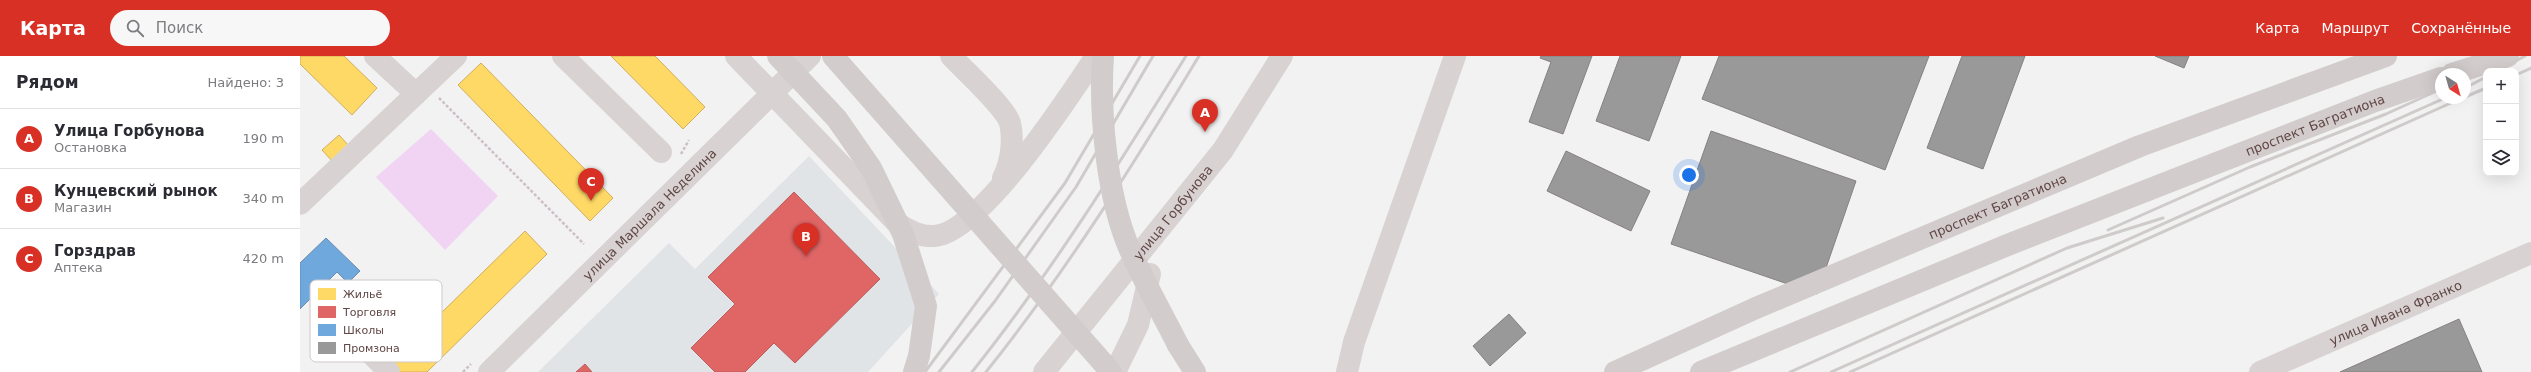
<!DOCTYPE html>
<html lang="ru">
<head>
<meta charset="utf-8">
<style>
	:root { --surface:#fff; --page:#f7f7f7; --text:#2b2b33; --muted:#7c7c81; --line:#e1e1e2; --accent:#d93025 }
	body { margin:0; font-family:"DejaVu Sans",sans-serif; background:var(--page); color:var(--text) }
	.controls { position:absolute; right:12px; top:12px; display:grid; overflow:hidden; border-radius:8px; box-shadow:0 4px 16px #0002 }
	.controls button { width:36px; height:36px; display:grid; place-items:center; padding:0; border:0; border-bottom:1px solid var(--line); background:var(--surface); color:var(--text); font:20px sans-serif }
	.compass { position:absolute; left:2135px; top:12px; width:36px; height:36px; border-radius:50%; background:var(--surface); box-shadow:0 4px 16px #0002; rotate:143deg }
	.you { position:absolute; left:1389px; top:119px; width:14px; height:14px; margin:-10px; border:3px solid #fff; border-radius:50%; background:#1a73e8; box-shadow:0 0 0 6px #1a73e833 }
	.badge { display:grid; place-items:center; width:26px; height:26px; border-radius:50%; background:var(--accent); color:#fff; font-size:13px; font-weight:700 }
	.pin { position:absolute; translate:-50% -33px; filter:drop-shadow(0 1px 2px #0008) }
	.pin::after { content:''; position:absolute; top:21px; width:14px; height:12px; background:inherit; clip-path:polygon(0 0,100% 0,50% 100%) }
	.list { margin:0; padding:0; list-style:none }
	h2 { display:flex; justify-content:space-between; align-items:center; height:52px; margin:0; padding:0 16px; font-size:17px }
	h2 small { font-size:13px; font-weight:400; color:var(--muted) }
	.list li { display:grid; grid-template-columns:26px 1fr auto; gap:12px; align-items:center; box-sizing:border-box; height:60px; padding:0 16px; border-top:1px solid var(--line) }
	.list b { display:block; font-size:15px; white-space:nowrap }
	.list p { margin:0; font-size:13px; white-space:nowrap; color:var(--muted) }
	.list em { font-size:13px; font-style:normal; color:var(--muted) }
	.icon { flex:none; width:22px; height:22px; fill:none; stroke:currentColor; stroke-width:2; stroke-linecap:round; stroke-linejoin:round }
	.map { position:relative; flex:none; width:2231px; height:316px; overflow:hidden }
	header { display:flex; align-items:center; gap:24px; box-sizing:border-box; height:56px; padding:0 20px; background:var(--accent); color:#fff }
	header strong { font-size:19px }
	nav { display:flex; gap:22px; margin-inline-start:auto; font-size:14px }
	.search { width:280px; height:36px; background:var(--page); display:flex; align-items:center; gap:10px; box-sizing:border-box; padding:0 14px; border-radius:22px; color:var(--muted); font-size:15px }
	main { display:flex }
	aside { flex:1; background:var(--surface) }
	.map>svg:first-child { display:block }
</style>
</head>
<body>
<header>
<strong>Карта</strong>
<div class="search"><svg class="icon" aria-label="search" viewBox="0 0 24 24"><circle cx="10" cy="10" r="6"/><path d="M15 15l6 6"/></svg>Поиск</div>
<nav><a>Карта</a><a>Маршрут</a><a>Сохранённые</a></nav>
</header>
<main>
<aside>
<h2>Рядом<small>Найдено: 3</small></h2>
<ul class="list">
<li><span class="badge">A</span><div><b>Улица Горбунова</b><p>Остановка</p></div><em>190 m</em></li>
<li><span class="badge">B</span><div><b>Кунцевский рынок</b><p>Магазин</p></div><em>340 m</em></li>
<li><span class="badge">C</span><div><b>Горздрав</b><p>Аптека</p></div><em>420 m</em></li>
</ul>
</aside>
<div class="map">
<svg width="2231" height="316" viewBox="0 0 2231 316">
	<rect width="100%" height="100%" fill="#f2f2f2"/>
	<!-- commercial -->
	<polygon fill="#e0e4e7" points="509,100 639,238 568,316 238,316 369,187 395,213"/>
	<!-- green -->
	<polygon fill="#f1d4f3" points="131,73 198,140 145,194 76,121"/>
	<!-- homes -->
	<g fill="#ffd966" stroke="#d0ad5c">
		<polygon points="0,0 44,0 77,32 52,59 0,8"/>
		<polygon points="311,0 355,0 405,51 383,73"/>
		<polygon points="181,7 313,142 290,165 158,29"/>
		<polygon points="39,79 49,90 33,106 22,94"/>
		<polygon points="225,175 247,198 127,316 99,316 90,307"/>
	</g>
	<!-- shops -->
	<g fill="#e06666" stroke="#ba5d5c">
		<polygon points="494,136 580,223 495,307 474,287 445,316 415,316 391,292 435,248 408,221"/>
		<polygon points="285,308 292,316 276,316"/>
	</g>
	<!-- schools -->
	<polygon fill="#6fa8dc" stroke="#6b8baf" points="26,182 60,215 48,227 37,216 0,253 0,207"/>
	<!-- industry -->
	<g fill="#999" stroke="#888080">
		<polygon points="1241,0 1292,0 1263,78 1229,66 1251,6 1240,2"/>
		<polygon points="1320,0 1381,0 1349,85 1296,65"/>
		<polygon points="1419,0 1629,0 1585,114 1402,43"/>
		<polygon points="1662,0 1725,0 1683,113 1627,92"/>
		<polygon points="1855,0 1889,0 1884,12"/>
		<polygon points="1411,75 1556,125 1517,238 1371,188"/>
		<polygon points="1266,95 1350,135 1331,175 1247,135"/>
		<polygon points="1209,258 1226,277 1190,310 1173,290"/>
		<polygon points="2159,263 2182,316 2040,316"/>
	</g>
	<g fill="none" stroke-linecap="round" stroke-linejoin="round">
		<!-- path -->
		<g stroke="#cdbec9" stroke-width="2.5" stroke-dasharray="3 2" stroke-linecap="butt">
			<polyline points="139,42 284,188"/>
			<polyline points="381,98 389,84"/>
			<polyline points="163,316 171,308"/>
		</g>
		<!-- minor -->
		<g stroke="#d8d3d2" stroke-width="22">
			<polyline points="75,0 116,38"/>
			<polyline points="263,0 361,96"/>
			<path d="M436 0 598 168C610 175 620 181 634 180 681 177 770 39 796 0"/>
			<path d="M651 0C664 14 705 51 710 67 714 84 711 107 703 122"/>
			<polyline points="0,148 156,0"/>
			<polyline points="47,273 89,316"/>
			<path id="s1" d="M189 316 510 0"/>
			<path id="s2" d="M744 316 923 94 982 0"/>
			<polyline points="815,316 838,269 850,218"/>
			<polyline points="1047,316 1054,286 1155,0"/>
			<path id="s3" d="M1960 316 2231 197"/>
		</g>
		<!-- major -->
		<g stroke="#d3cccc" stroke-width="22">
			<polyline points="2152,18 2208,0"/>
			<polyline points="878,289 895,316"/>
			<path id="s4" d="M1315 316 1456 252 1840 90 2086 0"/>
			<path id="s5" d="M1401 316 1710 188 2075 45 2141 22"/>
		</g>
		<!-- rail -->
		<g stroke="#cfcbca" stroke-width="3">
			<polyline points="2197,15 2225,0"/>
			<polyline points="2216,19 2231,12"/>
			<polyline points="2165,32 2186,21"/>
			<polyline points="2165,41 2186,32"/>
			<polyline points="1808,174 1950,111 2086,58 2141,33"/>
			<polyline points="625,316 765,127 840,0"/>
			<polyline points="639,316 695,245 776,131 853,0"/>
			<path d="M672 316C751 217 819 108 886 0"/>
			<path d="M686 316C765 217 834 108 899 0"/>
			<polyline points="1490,316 1767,192 1863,162"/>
			<polyline points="1531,316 2145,42"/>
			<polyline points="1550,316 2162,42"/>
		</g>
		<!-- major-bridge -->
		<g stroke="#d3cccc" stroke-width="22">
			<polyline points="478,0 537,63 571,112 603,178 626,250 619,300 614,316"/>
			<polyline points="533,0 811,316"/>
			<path d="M803 0C799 57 807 142 830 194 844 226 862 257 878 289"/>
		</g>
	</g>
	<g text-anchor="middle" stroke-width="4" stroke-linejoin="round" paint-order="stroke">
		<!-- street labels -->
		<g font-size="13" fill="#614746" stroke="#fff">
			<text dy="5" stroke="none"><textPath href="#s5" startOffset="662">проспект Багратиона</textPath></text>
			<text dy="5" stroke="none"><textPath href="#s4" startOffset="417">проспект Багратиона</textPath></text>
			<text dy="5" stroke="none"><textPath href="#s2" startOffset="205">улица Горбунова</textPath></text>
			<text dy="5" stroke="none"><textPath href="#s1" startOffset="225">улица Маршала Неделина</textPath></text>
			<text dy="5" stroke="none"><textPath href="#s3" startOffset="148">улица Ивана Франко</textPath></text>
		</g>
	</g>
	<!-- legend -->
	<rect x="10" y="224" width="132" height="82" rx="6" fill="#fff" stroke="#d0c8c8" stroke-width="1"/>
	<rect x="18" y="232" width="18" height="12" fill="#ffd966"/>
	<rect x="18" y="250" width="18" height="12" fill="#e06666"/>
	<rect x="18" y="268" width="18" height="12" fill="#6fa8dc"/>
	<rect x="18" y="286" width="18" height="12" fill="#999"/>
	<g font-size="11" fill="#614746">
		<text x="43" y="242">Жильё</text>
		<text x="43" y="260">Торговля</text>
		<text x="43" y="278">Школы</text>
		<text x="43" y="296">Промзона</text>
	</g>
</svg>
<div class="controls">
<button>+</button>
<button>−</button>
<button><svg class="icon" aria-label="layers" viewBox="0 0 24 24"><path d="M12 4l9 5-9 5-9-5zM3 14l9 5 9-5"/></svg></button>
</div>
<svg class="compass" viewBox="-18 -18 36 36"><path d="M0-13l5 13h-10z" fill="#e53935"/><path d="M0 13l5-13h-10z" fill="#7c7c81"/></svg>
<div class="you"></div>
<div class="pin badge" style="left:905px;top:76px">A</div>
<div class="pin badge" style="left:506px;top:200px">B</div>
<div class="pin badge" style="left:291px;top:145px">C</div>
</div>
</main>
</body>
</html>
